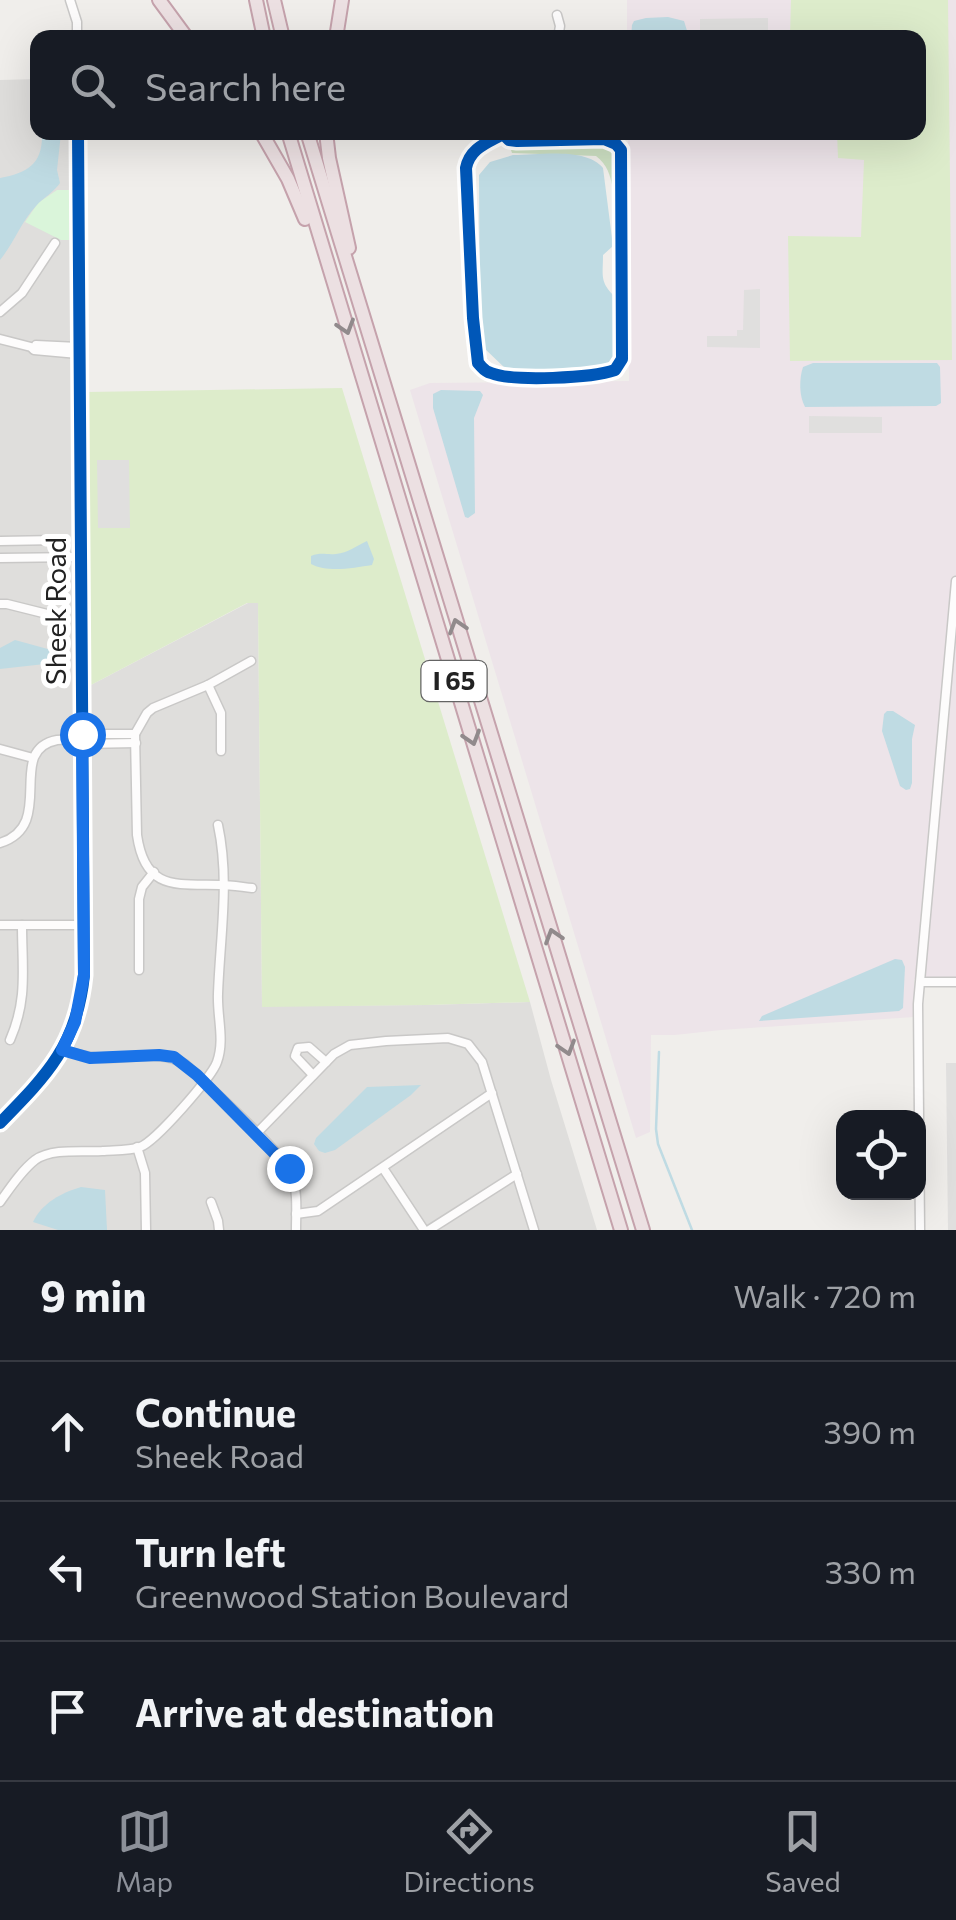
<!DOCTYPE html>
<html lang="en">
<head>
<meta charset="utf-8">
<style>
	:root { --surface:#171b24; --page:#20242c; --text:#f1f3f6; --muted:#9ea1a6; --line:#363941; --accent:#8c9099 }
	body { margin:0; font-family:Commissioner,sans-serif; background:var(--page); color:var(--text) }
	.controls { position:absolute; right:30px; bottom:30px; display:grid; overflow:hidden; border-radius:20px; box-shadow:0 10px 40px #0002 }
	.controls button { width:90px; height:90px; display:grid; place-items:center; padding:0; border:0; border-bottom:2px solid var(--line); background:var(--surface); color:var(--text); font:50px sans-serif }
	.stop { position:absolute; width:30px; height:30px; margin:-22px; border:8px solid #1a73e8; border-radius:50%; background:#fff }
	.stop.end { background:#1a73e8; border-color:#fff; box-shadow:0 2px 10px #0008 }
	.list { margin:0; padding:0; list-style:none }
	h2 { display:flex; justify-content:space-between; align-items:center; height:130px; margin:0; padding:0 40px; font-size:42px }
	h2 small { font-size:32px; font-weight:400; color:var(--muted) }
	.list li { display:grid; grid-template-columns:65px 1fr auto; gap:30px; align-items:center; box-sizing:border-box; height:140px; padding:0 40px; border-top:2px solid var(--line) }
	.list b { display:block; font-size:38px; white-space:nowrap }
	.list p { margin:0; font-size:32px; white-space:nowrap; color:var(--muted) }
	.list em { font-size:32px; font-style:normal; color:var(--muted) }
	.icon { flex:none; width:55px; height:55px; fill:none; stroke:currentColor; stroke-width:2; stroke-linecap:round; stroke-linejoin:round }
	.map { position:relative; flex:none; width:956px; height:1230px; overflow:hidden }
	.search { position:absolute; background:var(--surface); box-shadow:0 10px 40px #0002; left:30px; right:30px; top:30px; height:110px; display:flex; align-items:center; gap:25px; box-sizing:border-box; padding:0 35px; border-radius:20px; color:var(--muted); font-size:38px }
	.sheet { height:550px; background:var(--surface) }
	nav { display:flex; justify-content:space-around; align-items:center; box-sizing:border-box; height:140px; border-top:2px solid var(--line); background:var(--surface); font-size:28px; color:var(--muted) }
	nav a { display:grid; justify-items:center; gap:5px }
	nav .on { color:var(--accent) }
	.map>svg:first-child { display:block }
</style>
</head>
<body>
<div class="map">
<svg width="956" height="1230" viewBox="0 0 956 1230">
	<rect width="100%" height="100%" fill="#f0eeeb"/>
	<!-- residential -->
	<polygon fill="#dfdedc" points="37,79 38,132 73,133 74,688 89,686 248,603 258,603 262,1006 427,1005 530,1002 551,1080 597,1230 0,1230 0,80"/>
	<!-- industrial -->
	<polygon fill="#ede4e9" points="627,0 956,0 956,978 914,979 914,1017 721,1030 675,1035 651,1035 650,1132 636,1138 410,390 430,383 629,381 628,133 918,132 918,38 627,37"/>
	<!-- grass -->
	<g fill="#ddeccb">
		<polygon points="791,0 948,0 952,360 790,361 788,236 861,237 864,160 838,158 837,133 918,132 918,38 790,37"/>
		<polygon points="342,388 530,1002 427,1005 262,1007 258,603 247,603 89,686 87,668 87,392"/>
	</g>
	<!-- forest -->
	<path fill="#cbdec1" d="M604 143 612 146 619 152V227C611 204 618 172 596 156L512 153 511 150 514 146 522 144Z"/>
	<!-- park -->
	<polygon fill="#daf5da" points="57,190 70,190 69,240 61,240 25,222 38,203"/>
	<!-- parking -->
	<g fill="#e0dfde">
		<polygon points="768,18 768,37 700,37 700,19"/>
		<polygon points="760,289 760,348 707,347 707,336 737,336 737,330 743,330 744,290"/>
		<polygon points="809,416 882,417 882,433 809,433"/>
		<polygon points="97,460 129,460 130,528 98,528"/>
		<polygon points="946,1063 956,1063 956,1230 948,1230"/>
	</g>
	<!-- water -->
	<g fill="#bfdbe3">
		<polygon points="668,17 684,21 689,37 631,37 632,25 634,21 646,18"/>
		<path d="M42 133H61L57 170 60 183C53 193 44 197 36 206 21 222 14 243 0 260V178C28 173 43 164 42 133Z"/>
		<path d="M513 155C539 155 586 147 603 168L613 246 603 255C603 277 599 282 617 299V363L614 367 587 373 562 370 517 373 507 370 484 348H480L479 175 490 162Z"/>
		<path d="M813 363H937L940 367 941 403 936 406 805 407C799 396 799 379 803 367Z"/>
		<polygon points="441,390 480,391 483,395 474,418 475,513 468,518 465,517 433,408 433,394"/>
		<path d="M367 541 374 559 372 565C353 568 328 573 311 564V556C321 552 326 555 336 554 348 553 356 546 367 541Z"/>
		<polygon points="15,640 55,651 54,661 45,664 0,669 0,648"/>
		<polygon points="887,711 893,711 915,725 912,739 912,783 910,789 906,790 900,786 882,731 884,714"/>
		<polygon points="895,959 902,960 905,967 903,1008 899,1011 759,1021 762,1016"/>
		<polygon points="421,1085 411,1095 335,1150 325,1153 319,1151 314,1144 316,1138 367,1087"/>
		<path d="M81 1187 105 1190 107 1230H58L33 1222C42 1203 61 1193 81 1187Z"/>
	</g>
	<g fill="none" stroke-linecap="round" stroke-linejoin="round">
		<!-- stream -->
		<polyline stroke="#bfdbe3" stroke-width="2.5" points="659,1052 656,1129 658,1144 692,1230"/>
		<!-- minor casing -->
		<g stroke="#c9c8c7" stroke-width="11">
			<g id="minor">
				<polyline points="70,0 77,22 77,38"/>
				<polyline points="557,15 560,26 558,38"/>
				<path d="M503 134 509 140 517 141 604 139 616 144 621 150 622 359 615 370C592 378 514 382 491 373 484 371 484 369 478 363L473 318 466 168C470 148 487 143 503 134L506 132"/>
				<polyline points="0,312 22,293 55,243"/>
				<polyline points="0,339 31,347 34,350 78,354"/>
				<polyline points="36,345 78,347"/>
				<polyline points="0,541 58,540"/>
				<polyline points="0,558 80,557"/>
				<polyline points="0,604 7,604 55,616"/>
				<polyline points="208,685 221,713 221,751"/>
				<polyline points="81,734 135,734"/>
				<path d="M135 734 137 835C145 891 176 884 220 885 231 885 242 887 252 888"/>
				<polyline points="135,734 147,713 153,708 208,685 251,661"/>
				<polyline points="82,744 136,743"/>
				<polyline points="0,749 33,758"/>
				<path d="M0 843C58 825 4 750 57 740 65 739 74 740 81 740"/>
				<polyline points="0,925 83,925"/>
				<polyline points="139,970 139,899 142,887 154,872"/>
				<polyline points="921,982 956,982"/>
				<path d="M10 1040C28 999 22 968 22 925"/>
				<path d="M62 1050C76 1054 89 1058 103 1058 131 1059 159 1049 185 1064 207 1086 283 1151 292 1176 298 1193 296 1212 296 1230"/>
				<polyline points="313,1075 295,1056 298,1048 309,1047 326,1062"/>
				<path d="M0 1123C47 1075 77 1045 84 975L78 132"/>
				<polyline points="257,1133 334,1054 350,1045 386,1041 448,1038 468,1044 482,1062 534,1230"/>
				<polyline points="137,1147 145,1173 146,1230"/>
				<polyline points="383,1168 424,1230"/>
				<path d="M0 1202C10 1188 21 1171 35 1160 52 1148 82 1152 102 1151 114 1150 129 1151 140 1147 155 1142 212 1077 217 1062 225 1040 217 1017 218 994 220 937 230 881 218 825"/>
				<polyline points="211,1202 218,1221 219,1230"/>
				<polyline points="296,1214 318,1211 492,1093"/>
				<polyline points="429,1230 517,1174"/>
				<polyline points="920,1230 918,1004 956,581"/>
			</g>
		</g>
		<!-- highway casing -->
		<g stroke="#c5a2ac" stroke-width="16">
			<g id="highway">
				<polyline points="159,0 187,38"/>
				<polyline points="256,0 264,38"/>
				<polyline points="274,0 283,38"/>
				<polyline points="336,38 342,0"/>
				<polyline points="261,132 288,179 305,219"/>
				<polyline points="288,132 621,1230"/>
				<polyline points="307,132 643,1230"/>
				<polyline points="326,132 329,158 349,248"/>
			</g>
		</g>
		<!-- minor -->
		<use href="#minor" stroke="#fdfcfc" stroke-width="8"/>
		<!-- highway -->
		<use href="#highway" stroke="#ece0e2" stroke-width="12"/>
		<!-- cycleway casing -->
		<g stroke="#fff" stroke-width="19">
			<g id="cycleway">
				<path d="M503 134 509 140 517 141 604 139 616 144 621 150 622 359 615 370C592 378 514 382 491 373 484 371 484 369 478 363L473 318 466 168C470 148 487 143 503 134L506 132"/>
				<path d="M0 1123C47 1075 77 1045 84 975L78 132"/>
			</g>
		</g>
		<!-- cycleway -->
		<use href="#cycleway" stroke="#0057b8" stroke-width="12"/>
	</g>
	<!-- one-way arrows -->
	<defs><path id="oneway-chevron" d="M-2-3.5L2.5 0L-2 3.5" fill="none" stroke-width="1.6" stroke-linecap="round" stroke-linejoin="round" transform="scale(2.5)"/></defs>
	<g stroke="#918a8c">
		<use href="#oneway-chevron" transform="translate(346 327) rotate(73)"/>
		<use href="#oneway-chevron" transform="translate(457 626) rotate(-107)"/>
		<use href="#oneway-chevron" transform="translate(472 738) rotate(73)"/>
		<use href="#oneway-chevron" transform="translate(553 936) rotate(-107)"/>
		<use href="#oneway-chevron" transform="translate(567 1048) rotate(73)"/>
	</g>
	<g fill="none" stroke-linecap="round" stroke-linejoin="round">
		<!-- route -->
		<polyline stroke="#1a73e8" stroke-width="12" points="82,734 84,975 75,1022 62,1050 90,1058 159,1055 174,1057 197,1075 289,1168"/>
	</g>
	<g text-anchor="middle" stroke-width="10" stroke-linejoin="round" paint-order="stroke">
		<!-- shield labels -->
		<rect fill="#fff" stroke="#646464" stroke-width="2.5" x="421.5" y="661" width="65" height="40" rx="8"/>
		<g font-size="25" font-weight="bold" fill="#222">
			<text x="454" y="690">I 65</text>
		</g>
		<!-- street labels -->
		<g font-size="28" fill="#222" stroke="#fff">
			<text transform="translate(56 611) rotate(-90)" y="10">Sheek Road</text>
		</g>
	</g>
</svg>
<div class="controls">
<button><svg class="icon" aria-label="locate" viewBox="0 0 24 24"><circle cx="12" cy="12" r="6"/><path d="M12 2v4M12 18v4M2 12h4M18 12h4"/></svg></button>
</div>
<div class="stop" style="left:82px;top:734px"></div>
<div class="stop end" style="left:289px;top:1168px"></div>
<div class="search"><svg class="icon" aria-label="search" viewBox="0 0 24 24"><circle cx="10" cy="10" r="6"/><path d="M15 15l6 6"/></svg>Search here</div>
</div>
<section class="sheet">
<h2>9 min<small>Walk · 720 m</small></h2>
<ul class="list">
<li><svg class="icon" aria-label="ahead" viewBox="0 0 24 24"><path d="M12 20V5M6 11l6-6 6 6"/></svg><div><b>Continue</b><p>Sheek Road</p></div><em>390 m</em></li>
<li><svg class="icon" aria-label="left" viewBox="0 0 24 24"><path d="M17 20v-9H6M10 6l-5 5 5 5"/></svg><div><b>Turn left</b><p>Greenwood Station Boulevard</p></div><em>330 m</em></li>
<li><svg class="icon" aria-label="arrive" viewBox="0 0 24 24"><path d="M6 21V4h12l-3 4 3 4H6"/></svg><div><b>Arrive at destination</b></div></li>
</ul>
</section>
<nav>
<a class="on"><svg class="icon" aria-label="map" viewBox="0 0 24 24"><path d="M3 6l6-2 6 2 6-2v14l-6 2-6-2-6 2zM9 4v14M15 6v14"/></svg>Map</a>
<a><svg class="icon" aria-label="directions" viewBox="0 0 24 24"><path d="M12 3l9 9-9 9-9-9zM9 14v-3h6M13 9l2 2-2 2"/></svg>Directions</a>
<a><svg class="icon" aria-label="saved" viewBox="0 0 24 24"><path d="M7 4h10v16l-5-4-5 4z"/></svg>Saved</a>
</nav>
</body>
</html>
